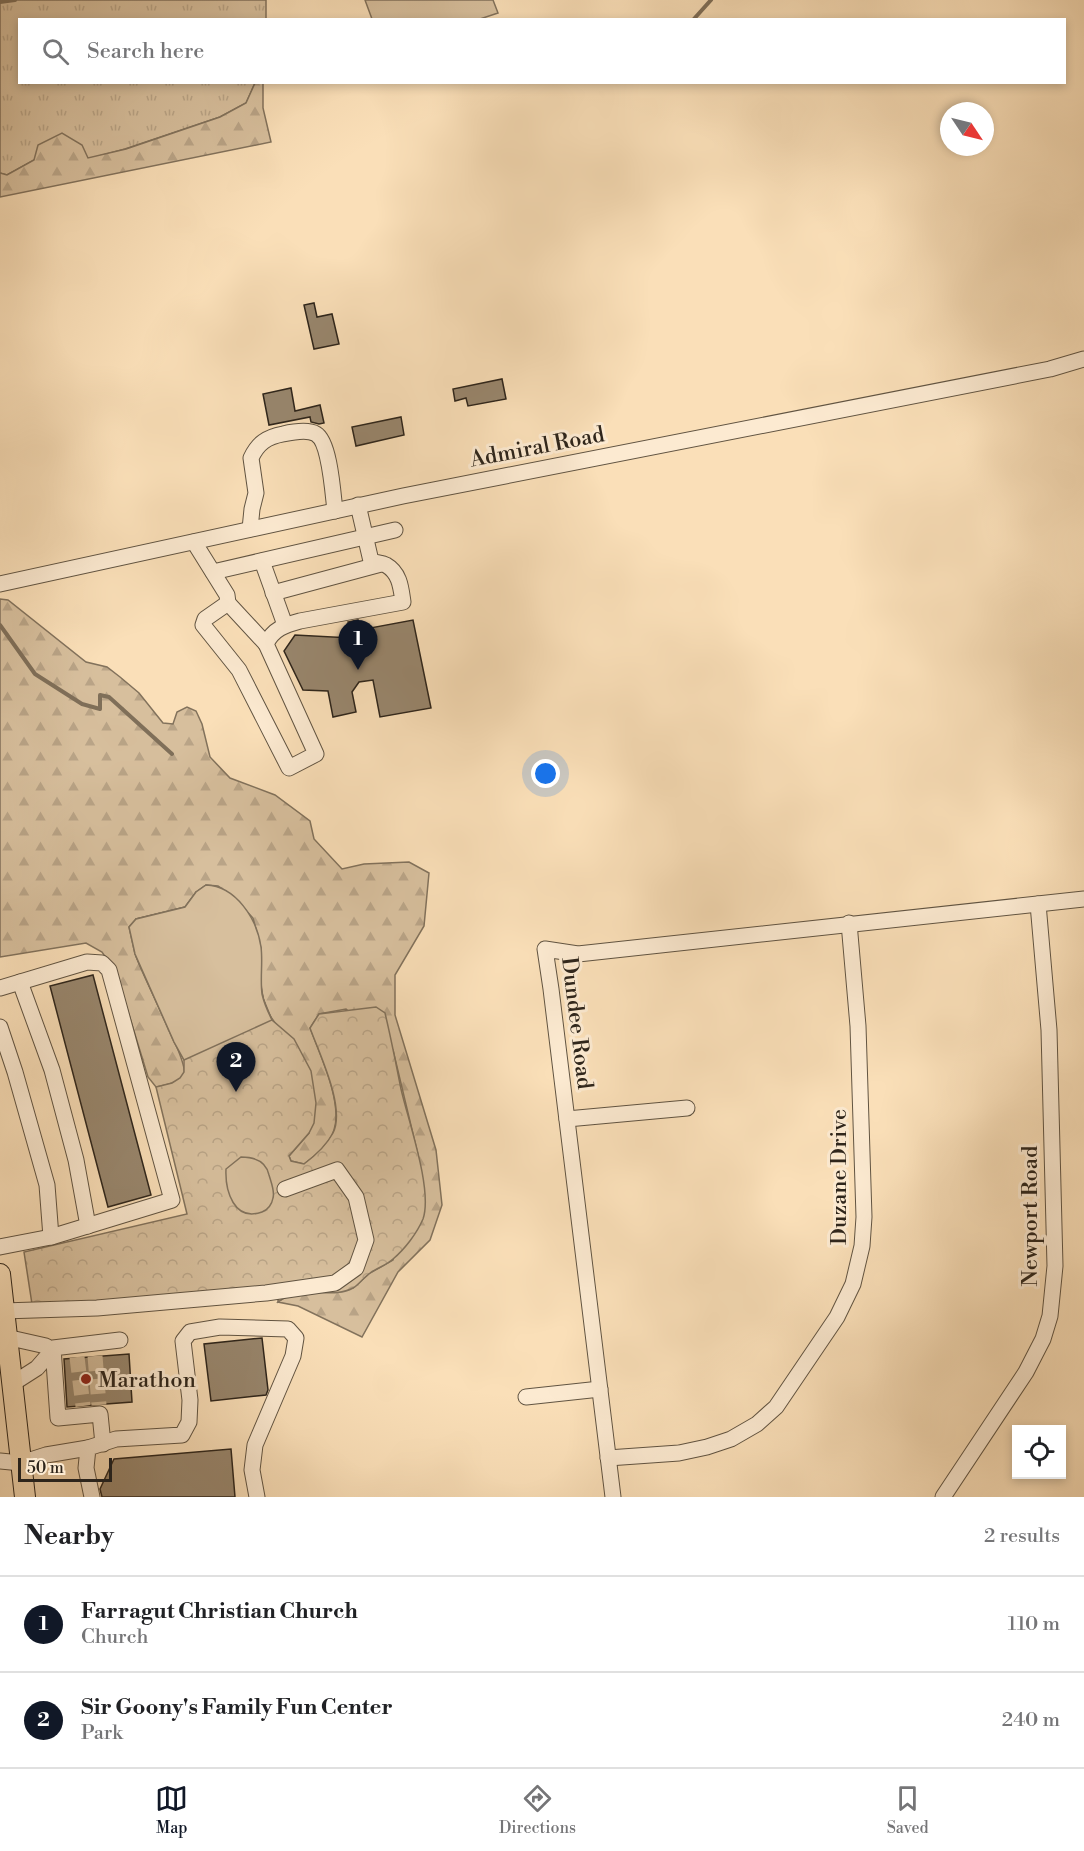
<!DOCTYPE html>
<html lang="en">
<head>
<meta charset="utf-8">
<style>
	:root { --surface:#fff; --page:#f6f6f6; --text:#202124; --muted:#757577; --line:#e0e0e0; --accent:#111827 }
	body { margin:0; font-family:"Libre Bodoni",serif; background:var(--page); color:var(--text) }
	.controls { position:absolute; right:18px; bottom:18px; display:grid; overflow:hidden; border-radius:0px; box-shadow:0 3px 9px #0003 }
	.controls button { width:54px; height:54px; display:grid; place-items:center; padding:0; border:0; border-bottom:2px solid var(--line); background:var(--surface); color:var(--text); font:30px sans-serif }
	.compass { position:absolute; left:940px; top:102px; width:54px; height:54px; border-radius:50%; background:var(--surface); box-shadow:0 3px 9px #0003; rotate:125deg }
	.scale { position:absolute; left:18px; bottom:15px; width:94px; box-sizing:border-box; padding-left:6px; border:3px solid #2e251b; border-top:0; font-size:16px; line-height:21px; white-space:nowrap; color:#2e251b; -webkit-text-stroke:4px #fcead1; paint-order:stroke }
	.you { position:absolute; left:546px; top:774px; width:21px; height:21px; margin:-15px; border:4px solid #fff; border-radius:50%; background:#1a73e8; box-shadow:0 0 0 9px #1a73e833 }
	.badge { display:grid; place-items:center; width:39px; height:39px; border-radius:50%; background:var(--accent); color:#fff; font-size:20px; font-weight:700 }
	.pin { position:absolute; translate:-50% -50px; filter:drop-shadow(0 2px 3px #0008) }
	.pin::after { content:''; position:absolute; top:32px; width:21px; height:18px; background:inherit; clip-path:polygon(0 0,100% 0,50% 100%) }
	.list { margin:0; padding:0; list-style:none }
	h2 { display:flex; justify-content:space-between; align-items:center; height:78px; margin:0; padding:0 24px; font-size:26px }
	h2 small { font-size:20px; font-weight:400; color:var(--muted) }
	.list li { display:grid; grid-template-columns:39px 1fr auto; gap:18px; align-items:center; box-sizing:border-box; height:96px; padding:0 24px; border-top:2px solid var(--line) }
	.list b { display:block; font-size:22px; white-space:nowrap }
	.list p { margin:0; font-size:20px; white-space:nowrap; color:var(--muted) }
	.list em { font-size:20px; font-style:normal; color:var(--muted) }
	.icon { flex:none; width:33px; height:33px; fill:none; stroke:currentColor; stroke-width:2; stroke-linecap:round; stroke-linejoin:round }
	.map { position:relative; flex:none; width:1084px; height:1497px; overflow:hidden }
	.search { position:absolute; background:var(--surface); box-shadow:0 3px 9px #0003; left:18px; right:18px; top:18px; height:66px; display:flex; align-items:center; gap:15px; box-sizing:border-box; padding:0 21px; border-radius:0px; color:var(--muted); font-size:22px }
	.sheet { height:270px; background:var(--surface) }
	nav { display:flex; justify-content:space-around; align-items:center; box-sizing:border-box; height:84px; border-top:2px solid var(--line); background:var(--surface); font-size:16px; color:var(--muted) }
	nav a { display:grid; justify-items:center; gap:3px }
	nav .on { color:var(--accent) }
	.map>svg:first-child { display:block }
</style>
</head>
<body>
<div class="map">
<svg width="1084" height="1497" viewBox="0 0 1084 1497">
	<defs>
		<pattern id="grass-tufts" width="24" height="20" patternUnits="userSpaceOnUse" patternTransform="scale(1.5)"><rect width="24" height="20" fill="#d7bf9d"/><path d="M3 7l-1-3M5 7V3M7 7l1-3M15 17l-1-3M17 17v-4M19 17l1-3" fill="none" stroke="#b9a487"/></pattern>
		<pattern id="forest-firs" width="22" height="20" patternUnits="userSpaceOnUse" patternTransform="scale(1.5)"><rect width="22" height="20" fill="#d7bf9d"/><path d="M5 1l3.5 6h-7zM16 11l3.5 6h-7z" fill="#b9a487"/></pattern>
		<pattern id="park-crowns" width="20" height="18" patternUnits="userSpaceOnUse" patternTransform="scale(1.5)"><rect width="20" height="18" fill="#d7bf9d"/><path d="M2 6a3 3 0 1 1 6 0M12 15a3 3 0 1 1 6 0" fill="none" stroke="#b9a487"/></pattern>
	</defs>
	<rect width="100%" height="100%" fill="#fadfb8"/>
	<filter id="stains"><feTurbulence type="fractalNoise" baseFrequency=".00333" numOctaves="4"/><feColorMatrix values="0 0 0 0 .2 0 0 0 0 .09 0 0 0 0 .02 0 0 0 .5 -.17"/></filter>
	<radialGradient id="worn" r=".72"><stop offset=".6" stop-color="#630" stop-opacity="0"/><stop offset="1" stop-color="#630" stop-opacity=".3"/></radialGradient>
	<!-- grass -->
	<polygon fill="url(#grass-tufts)" stroke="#82725c" stroke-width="1.5" points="0,0 266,0 266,19 20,20 20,82 255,83 246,103 220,117 125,149 88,159 34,160 7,175 0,173"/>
	<!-- forest -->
	<g fill="url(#forest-firs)" stroke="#82725c" stroke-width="1.5">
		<polygon points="255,83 263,83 263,108 271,142 0,197 0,173 7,175 34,160 38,145 62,133 82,145 88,158 126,149 220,117 246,103"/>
		<path d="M0 599 8 600 86 662 107 667 120 677 139 693 163 723 173 724 177 712 187 707 196 711 202 724 210 757 230 778 275 795 310 821 314 839 342 869 364 864 409 862 429 873 424 926 395 975V1015L436 1150 442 1205 430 1240 398 1272 362 1337 298 1306 278 1302 287 1296 353 1288 370 1273 393 1260 419 1159 393 1050 346 1009 319 1014 310 1028C320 1054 343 1103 334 1130 329 1145 316 1155 304 1164L291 1161 289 1156 309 1133 279 1027C258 1007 260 975 261 948L196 892 186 907 136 919C136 930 133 945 136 956 142 976 188 1061 184 1073 181 1083 165 1085 156 1087L148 1077 116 972 102 952 86 943 0 957Z"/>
	</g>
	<!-- park -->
	<path fill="url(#park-crowns)" stroke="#82725c" stroke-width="1.5" d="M206 885 218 886 233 896 253 918 261 948 260 981 263 998 272 1020 294 1039 311 1071 316 1103 314 1123 309 1133 289 1156 291 1161 304 1164C316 1155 326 1146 333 1133 346 1108 319 1053 310 1028L319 1014 376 1007 385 1013C391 1038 396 1064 401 1089 408 1120 433 1190 423 1219 417 1233 405 1249 393 1259 387 1265 377 1268 370 1273 364 1277 359 1285 353 1288 331 1300 304 1283 278 1302V1293L32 1304 24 1252 187 1214 156 1087 172 1083 180 1078 184 1072V1060L174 1042 135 954 129 927 136 919 185 907 196 892Z"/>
	<!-- pitch -->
	<g fill="#d7bf9d" stroke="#82725c" stroke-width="1.5">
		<polygon points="365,0 493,0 498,13 480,19 372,19"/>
		<path d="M206 885C236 886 257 919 261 947 263 962 260 978 262 994 264 1003 268 1012 272 1020L184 1060 174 1042 135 954 129 927 136 919 185 907 196 892Z"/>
		<path d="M241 1157C254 1157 266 1161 269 1175 271 1182 275 1191 273 1198 272 1204 268 1210 262 1212 234 1222 225 1191 226 1169Z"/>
	</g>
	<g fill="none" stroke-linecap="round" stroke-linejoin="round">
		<!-- stream -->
		<g stroke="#7f6f59" stroke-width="4">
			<polyline points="0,2 15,0"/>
			<polyline points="693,20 711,0"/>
			<polyline points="0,625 35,674 82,704 100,709 100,695 109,697 172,754"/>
		</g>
	</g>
	<!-- building -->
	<g fill="#98866d" stroke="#2e251b" stroke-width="1.5">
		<polygon points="314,303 317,317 332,314 339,344 314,349 304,305"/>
		<polygon points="502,379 506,399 468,406 466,398 455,401 453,389"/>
		<polygon points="291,388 295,411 320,405 324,423 319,424 311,422 310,417 269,425 263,394"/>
		<polygon points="401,417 404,435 356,446 352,427"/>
		<polygon points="358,620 360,630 413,620 431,708 380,717 373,680 359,682 352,692 356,712 333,717 328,691 303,690 284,651 295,635 351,638 348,622"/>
		<polygon points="93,975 151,1195 108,1207 50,986"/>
		<polygon points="262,1338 268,1390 266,1395 211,1401 204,1344"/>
		<polygon points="129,1354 132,1402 67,1407 64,1359"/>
		<polygon points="231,1449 235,1497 102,1497 100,1489 114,1459"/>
	</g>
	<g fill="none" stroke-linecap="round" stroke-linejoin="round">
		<!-- minor-tunnel -->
		<g stroke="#d1ba99" stroke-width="15" stroke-dasharray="15 8" stroke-linecap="butt">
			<polyline points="95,1356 99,1405"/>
			<polyline points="77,1357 83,1406"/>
		</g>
		<!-- minor casing -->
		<g stroke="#615442" stroke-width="17">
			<g id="minor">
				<path d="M250 529 252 509 256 493 251 458C258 443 267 437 283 434 292 432 308 429 316 434 330 442 333 495 335 511"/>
				<path d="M194 542 227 595 228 603 205 619 203 625 239 670 289 768 316 754 266 644C273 629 285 625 300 621L403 602C401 588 400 573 386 565 382 563 376 563 371 561L358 505"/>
				<polyline points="262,561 285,625"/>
				<polyline points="213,572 395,530"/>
				<polyline points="0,584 403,496 1050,369 1084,359"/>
				<polyline points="273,593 381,564"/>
				<polyline points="228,603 266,644"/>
				<polyline points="20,982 52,1070 76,1160 88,1226"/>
				<polyline points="0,988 87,962 102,963 109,970 172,1200 51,1237 0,1247"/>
				<polyline points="0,1027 15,1072 47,1185 51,1237"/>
				<polyline points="567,1119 687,1108"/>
				<polyline points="3,1311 97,1308 266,1293 335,1283 356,1268 366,1240 356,1197 337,1170 285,1189"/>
				<polyline points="6,1337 46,1346 50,1353"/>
				<polyline points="12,1384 37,1368 50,1353 53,1353"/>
				<polyline points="526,1397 600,1389"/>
				<polyline points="103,1444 100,1414 58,1418 53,1348 120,1340"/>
				<polyline points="608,1458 679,1453 707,1447 731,1439 757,1424 776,1407 837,1317 853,1284 862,1246 864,1217 858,1026 849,923"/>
				<polyline points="0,1461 21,1463 46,1455 88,1448"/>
				<polyline points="92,1497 86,1468 88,1448 116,1439 182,1435 189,1422 190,1400 183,1341 190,1332 220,1327 288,1329 296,1338 293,1356 255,1445 252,1470 257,1497"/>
				<polyline points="613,1497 551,989 545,949 578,954 1084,899"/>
				<polyline points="943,1497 1026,1372 1043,1339 1050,1316 1055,1266 1049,1030 1038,904"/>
			</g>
		</g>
		<!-- major casing -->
		<g stroke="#2e251b" stroke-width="22">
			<polyline id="major" points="0,1274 25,1497"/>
		</g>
		<!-- minor -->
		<use href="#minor" stroke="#fcead1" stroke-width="15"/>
		<!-- major -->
		<use href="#major" stroke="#fadfb8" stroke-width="20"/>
	</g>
	<!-- markers -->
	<circle fill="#8f2418" stroke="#fcead1" stroke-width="2" cx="86" cy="1379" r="6"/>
	<g text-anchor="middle" stroke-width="6" stroke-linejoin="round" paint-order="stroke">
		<!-- street labels -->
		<g font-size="22" fill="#2e251b" stroke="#fcead1">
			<text transform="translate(537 446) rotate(-11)" y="8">Admiral Road</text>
			<text transform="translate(578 1023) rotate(83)" y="8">Dundee Road</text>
			<text transform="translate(838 1177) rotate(-90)" y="8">Duzane Drive</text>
			<text transform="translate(1029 1216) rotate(-90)" y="8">Newport Road</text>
		</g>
		<!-- poi labels -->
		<g font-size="22" fill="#2e251b" stroke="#fcead1" text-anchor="start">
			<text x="98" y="1387">Marathon</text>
		</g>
	</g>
	<rect width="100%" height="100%" filter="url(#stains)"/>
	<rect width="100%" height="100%" fill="url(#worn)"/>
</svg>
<div class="controls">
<button><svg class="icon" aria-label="locate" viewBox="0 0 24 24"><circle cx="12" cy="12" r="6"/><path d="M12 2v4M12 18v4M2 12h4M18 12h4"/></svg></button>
</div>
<svg class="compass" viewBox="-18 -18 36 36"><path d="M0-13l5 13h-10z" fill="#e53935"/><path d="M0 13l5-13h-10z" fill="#757577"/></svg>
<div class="scale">50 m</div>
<div class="you"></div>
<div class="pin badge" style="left:358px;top:670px">1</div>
<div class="pin badge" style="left:236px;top:1092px">2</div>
<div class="search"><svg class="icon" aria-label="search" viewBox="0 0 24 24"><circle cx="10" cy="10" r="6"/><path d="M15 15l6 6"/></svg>Search here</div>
</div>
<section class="sheet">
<h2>Nearby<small>2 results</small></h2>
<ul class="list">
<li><span class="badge">1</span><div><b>Farragut Christian Church</b><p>Church</p></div><em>110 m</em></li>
<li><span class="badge">2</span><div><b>Sir Goony's Family Fun Center</b><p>Park</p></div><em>240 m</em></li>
</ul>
</section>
<nav>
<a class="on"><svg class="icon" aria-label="map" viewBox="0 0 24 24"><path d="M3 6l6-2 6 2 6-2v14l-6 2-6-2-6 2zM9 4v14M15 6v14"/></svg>Map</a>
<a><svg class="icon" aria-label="directions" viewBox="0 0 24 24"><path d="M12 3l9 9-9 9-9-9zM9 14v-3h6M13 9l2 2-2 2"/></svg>Directions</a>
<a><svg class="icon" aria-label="saved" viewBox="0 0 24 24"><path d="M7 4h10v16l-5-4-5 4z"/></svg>Saved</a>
</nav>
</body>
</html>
